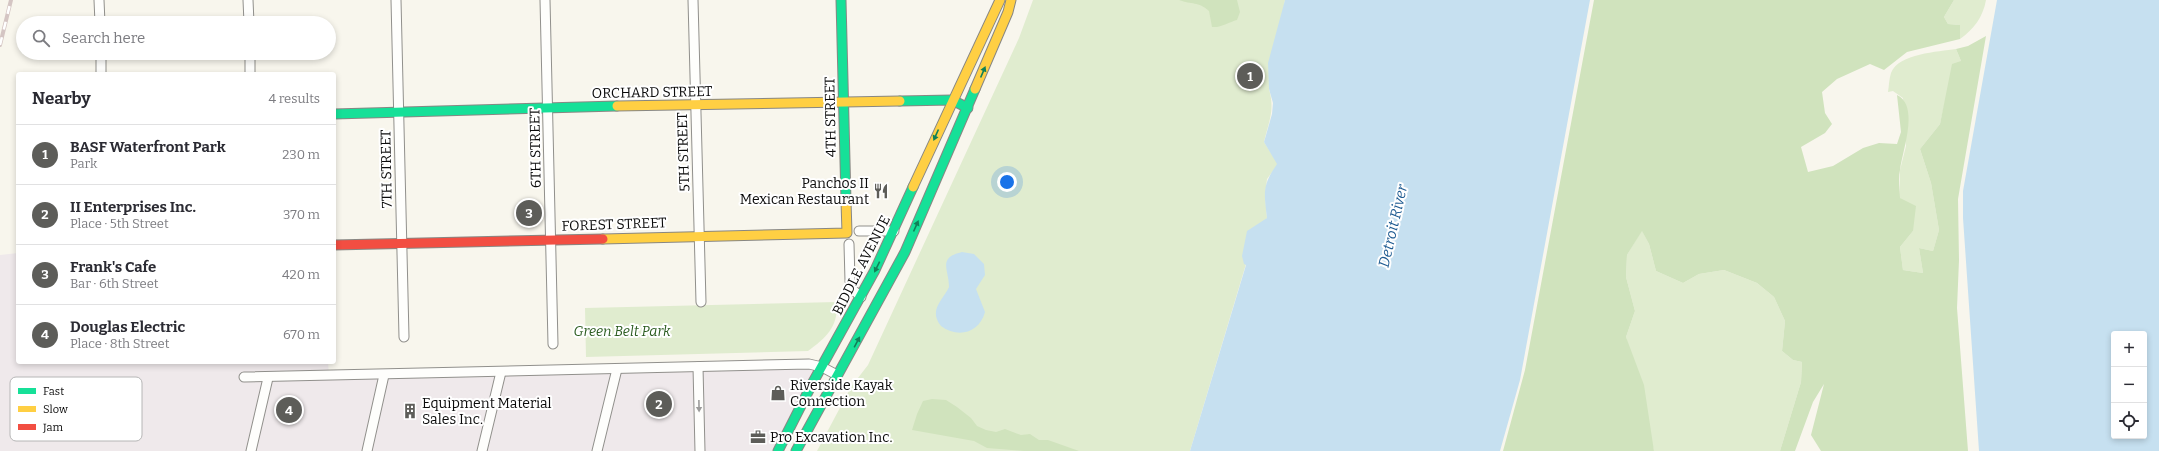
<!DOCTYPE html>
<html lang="en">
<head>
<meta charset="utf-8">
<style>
	:root { --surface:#fff; --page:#f2f2f3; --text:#2b2b33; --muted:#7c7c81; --line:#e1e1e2; --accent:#5d5d59 }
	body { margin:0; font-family:Bitter,serif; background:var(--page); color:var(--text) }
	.controls { position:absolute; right:12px; bottom:12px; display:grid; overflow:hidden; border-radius:4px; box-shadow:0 2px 6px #0003 }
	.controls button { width:36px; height:36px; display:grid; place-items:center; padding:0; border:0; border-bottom:1px solid var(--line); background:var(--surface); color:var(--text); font:20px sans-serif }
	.you { position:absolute; left:1007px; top:182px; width:14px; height:14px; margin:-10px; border:3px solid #fff; border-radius:50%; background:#1a73e8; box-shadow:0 0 0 6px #1a73e833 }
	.badge { display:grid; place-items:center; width:26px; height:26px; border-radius:50%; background:var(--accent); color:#fff; font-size:13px; font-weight:700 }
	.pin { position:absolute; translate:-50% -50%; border:2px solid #fff; box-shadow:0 1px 4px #0006 }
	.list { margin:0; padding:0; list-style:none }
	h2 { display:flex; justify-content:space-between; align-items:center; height:52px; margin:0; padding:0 16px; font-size:17px }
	h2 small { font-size:13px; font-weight:400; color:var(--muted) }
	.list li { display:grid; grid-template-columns:26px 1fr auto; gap:12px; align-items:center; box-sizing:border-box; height:60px; padding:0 16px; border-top:1px solid var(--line) }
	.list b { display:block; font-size:15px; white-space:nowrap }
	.list p { margin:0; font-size:13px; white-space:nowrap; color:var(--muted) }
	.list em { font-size:13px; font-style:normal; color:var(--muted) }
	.icon { flex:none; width:22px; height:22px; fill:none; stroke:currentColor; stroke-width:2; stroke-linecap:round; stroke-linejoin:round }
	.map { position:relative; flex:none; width:2159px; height:451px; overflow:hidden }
	.search { position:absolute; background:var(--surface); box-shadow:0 2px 6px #0003; left:16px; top:16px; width:320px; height:44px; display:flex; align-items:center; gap:10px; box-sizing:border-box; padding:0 14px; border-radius:22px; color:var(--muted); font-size:15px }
	.panel { position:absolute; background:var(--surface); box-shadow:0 2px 6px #0003; left:16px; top:72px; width:320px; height:292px; border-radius:4px }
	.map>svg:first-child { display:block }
</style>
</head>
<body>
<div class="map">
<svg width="2159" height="451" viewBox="0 0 2159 451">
	<rect width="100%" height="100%" fill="#f8f6ed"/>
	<!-- industrial -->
	<polygon fill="#efe9eb" points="18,253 18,362 328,362 329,376 822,367 778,451 0,451 0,255"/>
	<!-- green -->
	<g fill="#e0eccf">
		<path d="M1033 0H1285L1269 89C1275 110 1269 121 1264 142L1278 164 1267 179 1265 196 1267 218 1246 264 1190 451H817L851 387 868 365 1019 38Z"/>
		<path d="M1954 0H1986C1983 17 1974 29 1960 39V25L1948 24 1944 17Z"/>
		<path d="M1956 49 1961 61 1945 102 1940 124 1920 149 1931 183 1939 230 1933 251 1919 248 1923 273 1903 270 1900 247 1913 231 1900 198V170L1906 146 1903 98 1893 91 1888 92C1889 86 1889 79 1891 73 1899 53 1938 52 1956 49Z"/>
		<polygon points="1642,230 1649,244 1656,271 1683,283 1699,274 1724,270 1757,283 1774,297 1785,321 1782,351 1793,360 1802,362 1801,382 1780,451 1654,451 1626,337 1635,311 1626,277 1627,255"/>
		<path d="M837 302C838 327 827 337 808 351L586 357 585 308Z"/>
	</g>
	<!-- forest -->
	<g fill="#d0e3bd">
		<path d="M1179 0H1237L1240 12 1237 20C1229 22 1221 28 1212 27L1209 11C1198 1 1192 5 1179 0Z"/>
		<path d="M1594 0H1954L1944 17 1948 24 1960 25V39L1907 52 1884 70 1870 64 1837 79 1822 92 1825 113 1832 124 1825 133 1801 147 1808 172 1833 166 1863 148 1879 143 1897 144 1901 132 1897 95C1920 106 1902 151 1900 170 1898 179 1900 189 1900 198L1916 206 1913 231 1900 247 1903 270 1923 273 1919 248 1933 251 1939 230 1931 183 1920 149 1940 124 1952 64 1961 61 1956 49 1968 46 1986 36 1958 199 1959 260 1957 308 1968 451H1821L1811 435 1824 384 1813 402 1795 451H1780L1801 382 1802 362 1793 360 1782 351 1785 321 1774 297 1757 283 1724 270 1699 274 1683 283 1656 271 1649 244 1642 231 1627 255 1626 277 1635 311 1626 337 1644 385 1654 451H1503L1525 370Z"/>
		<polygon points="932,399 946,400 957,407 971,418 977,426 986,430 996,432 1005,429 1021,435 1030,434 1039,440 1048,440 1079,451 1024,451 987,448 974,441 912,430 917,414 923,401"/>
	</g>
	<!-- water -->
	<g fill="#c6e0f0" fill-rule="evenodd">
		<path d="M1285 0H1590L1520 380 1500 451H1190L1246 265 1244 264 1242 256 1247 231 1267 218C1264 192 1262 186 1277 164L1264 142 1272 114 1273 103 1269 89 1268 63Z"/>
		<path d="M1997 0H2159V451H1979L1963 218V191ZM2114 334H2144V436H2114Z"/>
		<path d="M962 252 974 254 984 264 985 275 976 289 985 312C979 334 957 338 941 326 928 310 943 300 949 287 949 269 937 258 962 252Z"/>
	</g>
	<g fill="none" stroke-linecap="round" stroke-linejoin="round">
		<!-- street casing -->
		<g stroke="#91908c" stroke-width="11">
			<g id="street">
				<polyline points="99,0 100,23"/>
				<polyline points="248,0 249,23"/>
				<polyline points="396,0 404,337"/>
				<polyline points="545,0 553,344"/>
				<polyline points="693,0 701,302"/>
				<polyline points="101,53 101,74"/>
				<polyline points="250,53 250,74"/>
				<polyline points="859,231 894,231"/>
				<polyline points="849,244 850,281 852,289 861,297"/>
				<polyline points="698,367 700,451"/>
				<polyline points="244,377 809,364 822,367 837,375"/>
				<polyline points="251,451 268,378"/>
				<polyline points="367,451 384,375"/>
				<polyline points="482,451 501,372"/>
				<polyline points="597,451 617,369"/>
			</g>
		</g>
		<!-- fast casing -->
		<g stroke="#888783" stroke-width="11">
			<g id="fast">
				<polyline points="841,0 846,201"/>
				<polyline points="900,101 952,100 968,108"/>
				<polyline points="334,114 617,106"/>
				<polyline points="778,451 812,384 875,270 913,187"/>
				<polyline points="796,451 905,252 975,89"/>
			</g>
		</g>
		<!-- slow casing -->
		<g stroke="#888783" stroke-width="11">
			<g id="slow">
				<polyline points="975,89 1008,12 1011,0"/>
				<polyline points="617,106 900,101"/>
				<polyline points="913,187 1000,0"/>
				<polyline points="603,239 847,233 846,201"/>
			</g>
		</g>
		<!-- jam casing -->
		<g stroke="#888783" stroke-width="11">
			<polyline id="jam" points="334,245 603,239"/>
		</g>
		<!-- street -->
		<use href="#street" stroke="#fefefc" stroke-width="9"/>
		<!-- fast -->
		<use href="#fast" stroke="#16e098" stroke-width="9"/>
		<!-- slow -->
		<use href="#slow" stroke="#ffcf43" stroke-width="9"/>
		<!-- jam -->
		<use href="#jam" stroke="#f24e42" stroke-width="9"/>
		<!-- rail casing -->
		<g stroke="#d4c5c3" stroke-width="4">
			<polyline id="rail" points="0,45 11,0"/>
		</g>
		<!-- rail -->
		<use href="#rail" stroke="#fff" stroke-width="2.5" stroke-dasharray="8" stroke-linecap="butt"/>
	</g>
	<!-- one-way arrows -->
	<defs><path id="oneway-solid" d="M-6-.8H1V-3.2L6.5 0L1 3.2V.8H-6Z"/></defs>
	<g fill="#118058">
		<use href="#oneway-solid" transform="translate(983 72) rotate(-67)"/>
		<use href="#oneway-solid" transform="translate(936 135) rotate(114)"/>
		<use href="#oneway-solid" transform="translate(916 226) rotate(-66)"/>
		<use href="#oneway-solid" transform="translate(877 267) rotate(116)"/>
		<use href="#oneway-solid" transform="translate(857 342) rotate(-62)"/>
	</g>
	<use fill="#9c9c9b" href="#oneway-solid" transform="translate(699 406) rotate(89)"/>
	<!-- icons -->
	<defs>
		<g id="restaurant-bare" transform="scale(1.2)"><path d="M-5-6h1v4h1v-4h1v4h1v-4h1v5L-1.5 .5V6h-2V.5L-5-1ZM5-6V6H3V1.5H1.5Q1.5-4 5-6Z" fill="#5d5d59" stroke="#fff" stroke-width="2.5" paint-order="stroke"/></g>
		<g id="shop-bare" transform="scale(1.2)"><path d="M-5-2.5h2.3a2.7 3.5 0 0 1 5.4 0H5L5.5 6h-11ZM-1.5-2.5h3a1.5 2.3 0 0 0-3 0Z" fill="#5d5d59" stroke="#fff" stroke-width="2.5" paint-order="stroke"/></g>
		<g id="building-bare" transform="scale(1.2)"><path d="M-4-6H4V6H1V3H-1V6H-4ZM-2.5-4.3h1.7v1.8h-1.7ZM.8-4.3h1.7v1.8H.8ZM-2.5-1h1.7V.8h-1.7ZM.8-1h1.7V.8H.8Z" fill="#5d5d59" stroke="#fff" stroke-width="2.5" paint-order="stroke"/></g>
		<g id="office-bare" transform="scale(1.2)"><path d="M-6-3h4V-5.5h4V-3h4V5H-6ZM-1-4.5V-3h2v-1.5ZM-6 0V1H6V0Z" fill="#5d5d59" stroke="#fff" stroke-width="2.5" paint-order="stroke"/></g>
	</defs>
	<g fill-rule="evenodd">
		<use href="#restaurant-bare" x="881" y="191"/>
		<use href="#shop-bare" x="778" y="393"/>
		<use href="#building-bare" x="410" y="411"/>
		<use href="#office-bare" x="758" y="437"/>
	</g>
	<g text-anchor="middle" stroke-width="4" stroke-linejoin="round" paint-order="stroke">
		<!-- street labels -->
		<g font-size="14" fill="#0a0a0a" stroke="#fff">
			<text transform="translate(652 92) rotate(-1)" y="5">ORCHARD STREET</text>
			<text transform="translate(830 117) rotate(-91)" y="5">4TH STREET</text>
			<text transform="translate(535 148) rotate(-91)" y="5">6TH STREET</text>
			<text transform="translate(683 152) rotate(-92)" y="5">5TH STREET</text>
			<text transform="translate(386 169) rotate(-91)" y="5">7TH STREET</text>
			<text transform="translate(614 224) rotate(-2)" y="5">FOREST STREET</text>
			<text transform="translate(861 265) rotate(-63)" y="5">BIDDLE AVENUE</text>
		</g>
		<!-- poi labels -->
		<g font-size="14" fill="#0a0a0a" stroke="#fff" text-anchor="start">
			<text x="869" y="188" text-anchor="end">Panchos II<tspan x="869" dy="16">Mexican Restaurant</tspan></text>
			<text x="790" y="390">Riverside Kayak<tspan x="790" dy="16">Connection</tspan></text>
			<text x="422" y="408">Equipment Material<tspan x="422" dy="16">Sales Inc.</tspan></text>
			<text x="770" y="442">Pro Excavation Inc.</text>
		</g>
		<!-- park labels -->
		<g font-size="14" font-style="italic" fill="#2b5c20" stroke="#fff">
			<text x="622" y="336">Green Belt Park</text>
		</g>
		<!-- water labels -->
		<g font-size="15" font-style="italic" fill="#1e5b91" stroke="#fff">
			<text transform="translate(1393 226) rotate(-77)" y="5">Detroit River</text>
		</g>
	</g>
	<!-- legend -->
	<rect x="10" y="377" width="132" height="64" rx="6" fill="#fff" stroke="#b6b6b6" stroke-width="1"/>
	<rect x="18" y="388" width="18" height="6" fill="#16e098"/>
	<rect x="18" y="406" width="18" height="6" fill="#ffcf43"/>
	<rect x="18" y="424" width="18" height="6" fill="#f24e42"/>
	<g font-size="11" fill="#0a0a0a">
		<text x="43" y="395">Fast</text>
		<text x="43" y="413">Slow</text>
		<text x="43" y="431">Jam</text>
	</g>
</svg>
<div class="controls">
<button>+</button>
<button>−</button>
<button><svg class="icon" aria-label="locate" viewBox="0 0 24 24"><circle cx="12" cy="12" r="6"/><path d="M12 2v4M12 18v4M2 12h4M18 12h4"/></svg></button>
</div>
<div class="you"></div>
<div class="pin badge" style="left:1250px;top:76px">1</div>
<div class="pin badge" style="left:659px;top:404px">2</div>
<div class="pin badge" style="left:529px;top:213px">3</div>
<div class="pin badge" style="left:289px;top:410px">4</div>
<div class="search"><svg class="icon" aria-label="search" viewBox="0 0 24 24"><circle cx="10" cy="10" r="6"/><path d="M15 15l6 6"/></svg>Search here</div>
<section class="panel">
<h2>Nearby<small>4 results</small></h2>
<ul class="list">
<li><span class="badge">1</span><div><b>BASF Waterfront Park</b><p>Park</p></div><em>230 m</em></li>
<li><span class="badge">2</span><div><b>II Enterprises Inc.</b><p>Place · 5th Street</p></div><em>370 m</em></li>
<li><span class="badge">3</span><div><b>Frank's Cafe</b><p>Bar · 6th Street</p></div><em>420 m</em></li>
<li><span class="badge">4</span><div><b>Douglas Electric</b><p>Place · 8th Street</p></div><em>670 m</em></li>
</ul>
</section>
</div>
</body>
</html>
